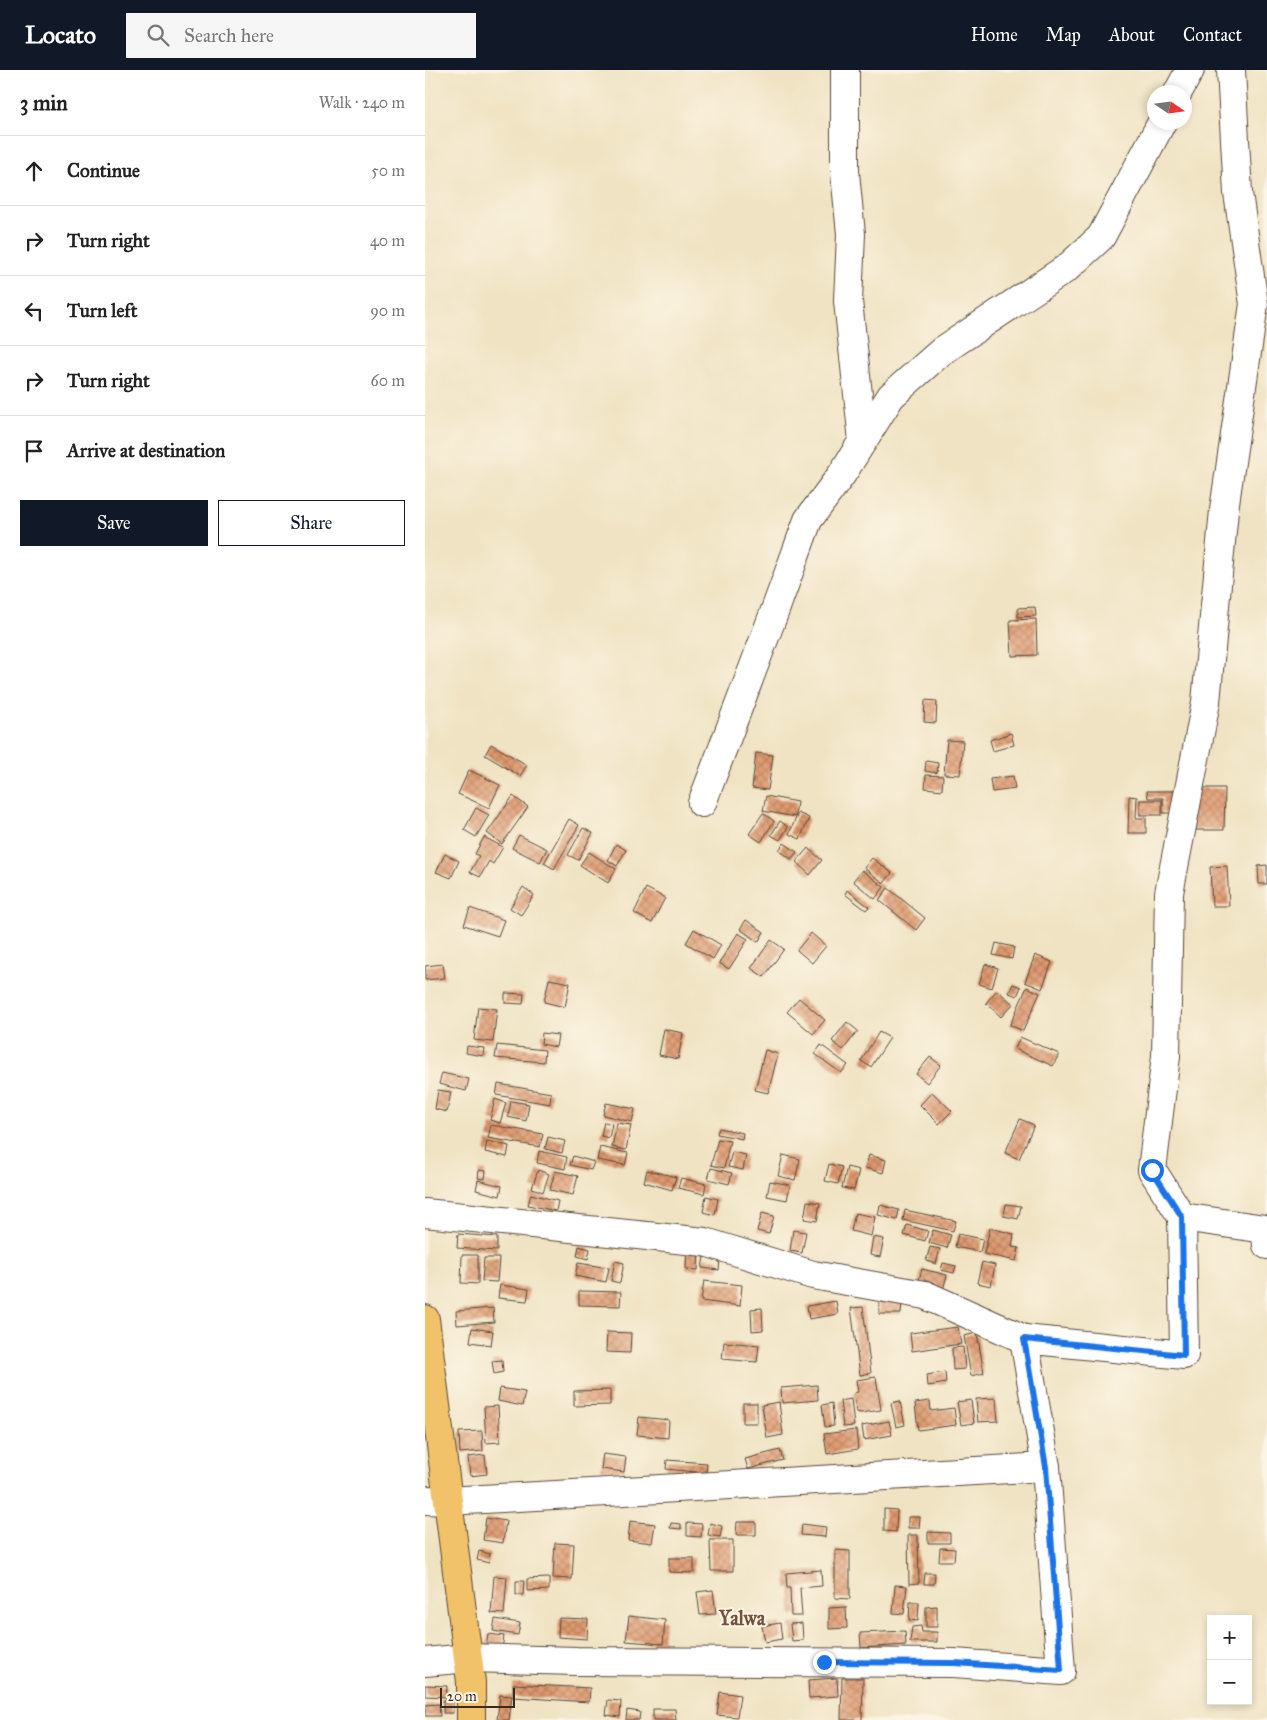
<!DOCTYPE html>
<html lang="en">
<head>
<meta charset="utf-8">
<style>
	:root { --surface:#fff; --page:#f6f6f6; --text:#222; --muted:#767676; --line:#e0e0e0; --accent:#111827 }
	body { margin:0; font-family:"IM FELL Great Primer",serif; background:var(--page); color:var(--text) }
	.controls { position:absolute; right:15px; bottom:15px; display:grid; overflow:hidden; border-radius:0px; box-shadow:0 2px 8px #0003 }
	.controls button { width:45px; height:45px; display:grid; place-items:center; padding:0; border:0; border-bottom:1px solid var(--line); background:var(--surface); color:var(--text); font:25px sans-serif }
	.compass { position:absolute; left:722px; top:15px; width:45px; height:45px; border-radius:50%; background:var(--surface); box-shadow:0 2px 8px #0003; rotate:103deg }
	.scale { position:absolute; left:15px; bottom:12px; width:75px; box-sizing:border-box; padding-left:5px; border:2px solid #3b2a1e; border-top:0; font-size:14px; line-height:18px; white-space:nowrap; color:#3b2a1e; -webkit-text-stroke:4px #fcf5e5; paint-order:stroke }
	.stop { position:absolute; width:15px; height:15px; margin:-11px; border:4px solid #1a73e8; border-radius:50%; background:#fff }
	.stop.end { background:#1a73e8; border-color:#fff; box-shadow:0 1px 5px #0008 }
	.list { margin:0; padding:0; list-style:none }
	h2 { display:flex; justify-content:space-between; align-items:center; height:65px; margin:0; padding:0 20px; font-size:21px }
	h2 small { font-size:16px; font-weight:400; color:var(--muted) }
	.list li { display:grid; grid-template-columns:32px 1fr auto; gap:15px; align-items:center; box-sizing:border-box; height:70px; padding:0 20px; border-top:1px solid var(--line) }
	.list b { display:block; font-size:19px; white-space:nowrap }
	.list em { font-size:16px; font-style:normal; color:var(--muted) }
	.actions { display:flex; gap:10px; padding:15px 20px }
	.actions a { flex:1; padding:11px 0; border:1px solid var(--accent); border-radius:0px; text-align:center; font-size:18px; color:var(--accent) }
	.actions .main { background:var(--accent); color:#fff }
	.icon { flex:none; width:28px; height:28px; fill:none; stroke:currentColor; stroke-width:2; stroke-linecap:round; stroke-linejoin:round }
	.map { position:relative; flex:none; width:842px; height:1650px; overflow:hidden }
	header { display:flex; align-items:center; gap:30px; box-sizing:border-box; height:70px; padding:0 25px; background:var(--accent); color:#fff }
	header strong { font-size:24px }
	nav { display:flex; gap:28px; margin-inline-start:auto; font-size:18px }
	.search { width:350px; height:45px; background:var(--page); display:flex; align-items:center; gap:12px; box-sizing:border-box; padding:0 18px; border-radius:0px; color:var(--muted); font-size:19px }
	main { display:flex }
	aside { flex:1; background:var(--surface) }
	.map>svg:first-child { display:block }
</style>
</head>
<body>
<header>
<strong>Locato</strong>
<div class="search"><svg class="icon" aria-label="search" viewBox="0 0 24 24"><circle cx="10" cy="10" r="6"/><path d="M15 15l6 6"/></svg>Search here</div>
<nav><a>Home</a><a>Map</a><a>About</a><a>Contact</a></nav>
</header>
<main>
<aside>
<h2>3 min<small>Walk · 240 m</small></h2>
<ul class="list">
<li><svg class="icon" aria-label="ahead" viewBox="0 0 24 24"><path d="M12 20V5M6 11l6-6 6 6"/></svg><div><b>Continue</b></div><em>50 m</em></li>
<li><svg class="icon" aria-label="right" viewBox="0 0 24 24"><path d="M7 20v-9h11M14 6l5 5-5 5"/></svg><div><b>Turn right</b></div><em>40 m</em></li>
<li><svg class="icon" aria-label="left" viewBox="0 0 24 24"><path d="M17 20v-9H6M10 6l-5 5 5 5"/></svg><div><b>Turn left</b></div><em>90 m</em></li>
<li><svg class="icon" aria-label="right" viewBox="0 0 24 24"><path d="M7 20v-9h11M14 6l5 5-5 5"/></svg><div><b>Turn right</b></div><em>60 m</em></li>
<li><svg class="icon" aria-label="arrive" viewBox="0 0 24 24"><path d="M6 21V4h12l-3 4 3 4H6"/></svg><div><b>Arrive at destination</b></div></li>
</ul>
<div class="actions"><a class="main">Save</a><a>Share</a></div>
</aside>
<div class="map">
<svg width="842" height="1650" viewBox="0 0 842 1650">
	<defs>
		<pattern id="building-cross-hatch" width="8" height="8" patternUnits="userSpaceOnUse" patternTransform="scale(1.25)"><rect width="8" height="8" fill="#df996e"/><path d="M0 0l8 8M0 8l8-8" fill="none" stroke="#b67d5a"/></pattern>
	</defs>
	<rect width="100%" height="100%" fill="#fcf5e5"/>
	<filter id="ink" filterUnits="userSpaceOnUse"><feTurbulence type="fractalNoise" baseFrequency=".02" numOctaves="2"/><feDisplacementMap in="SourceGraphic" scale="10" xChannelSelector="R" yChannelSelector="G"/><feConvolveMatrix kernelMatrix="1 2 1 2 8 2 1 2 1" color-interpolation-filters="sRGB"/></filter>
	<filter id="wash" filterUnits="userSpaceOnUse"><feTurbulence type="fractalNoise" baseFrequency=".0096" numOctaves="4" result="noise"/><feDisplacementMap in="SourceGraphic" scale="20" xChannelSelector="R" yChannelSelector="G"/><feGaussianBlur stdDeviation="1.12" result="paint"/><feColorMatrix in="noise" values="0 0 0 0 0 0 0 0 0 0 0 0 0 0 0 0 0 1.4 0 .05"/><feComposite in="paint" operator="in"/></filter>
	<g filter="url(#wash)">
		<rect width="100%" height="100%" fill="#f0e3c3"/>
		<g id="blocks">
			<!-- building -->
			<g fill="url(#building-cross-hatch)">
				<polygon points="610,537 611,546 593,547 593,538"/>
				<polygon points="611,549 612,585 587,586 585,550"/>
				<polygon points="500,630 512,631 511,653 499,652"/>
				<polygon points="586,663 589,675 568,681 565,670"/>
				<polygon points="522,670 538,671 535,705 519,704"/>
				<polygon points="66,674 102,695 95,706 60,685"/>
				<polygon points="331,683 348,685 343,720 327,718"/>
				<polygon points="501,691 513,693 512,703 500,701"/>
				<polygon points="44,700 75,715 64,738 33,724"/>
				<polygon points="501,705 518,706 517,720 500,718"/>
				<polygon points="588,706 590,719 567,722 565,709"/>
				<polygon points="767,718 800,718 799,760 766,760"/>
				<polygon points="722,721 752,721 753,743 738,743 738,728 723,728"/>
				<polygon points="88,726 103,737 77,774 62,763"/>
				<polygon points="341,726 372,732 370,747 338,741"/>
				<polygon points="704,726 712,727 711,748 721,748 721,763 703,763"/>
				<rect x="715" y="730" width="22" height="15"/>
				<polygon points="51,738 64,745 51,767 39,760"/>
				<polygon points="338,743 349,751 336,772 324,764"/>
				<polygon points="373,743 384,748 375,769 364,764"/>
				<polygon points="144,749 154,755 129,799 119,793"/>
				<polygon points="355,751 363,757 355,770 346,765"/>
				<polygon points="158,758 168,763 153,790 143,785"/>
				<polygon points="94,765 122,779 115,792 87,778"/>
				<polygon points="59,767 78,777 68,794 64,791 55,807 45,802 54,786 50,784"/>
				<polygon points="359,773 372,782 366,789 354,780"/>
				<polygon points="191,774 201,780 192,796 183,790"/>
				<polygon points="383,778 397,790 385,805 371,792"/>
				<polygon points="164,782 191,799 183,813 155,795"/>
				<polygon points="20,784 34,791 26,808 11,802"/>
				<polygon points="447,788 467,803 459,813 439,798"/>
				<polygon points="842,795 842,814 834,814 833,796"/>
				<polygon points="802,796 804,836 787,836 785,797"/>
				<polygon points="437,800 459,817 450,829 428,811"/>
				<polygon points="98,817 109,825 96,845 85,838"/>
				<polygon points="221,818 240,828 227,853 209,843"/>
				<polygon points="463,818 500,848 491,860 454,830"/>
				<polygon points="422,820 444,837 441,840 420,824"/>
				<polygon points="45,838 79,850 73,866 39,855"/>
				<polygon points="321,850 339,862 333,872 315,859"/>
				<polygon points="269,859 296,875 288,889 261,873"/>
				<polygon points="313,863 323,869 304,899 294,893"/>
				<polygon points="386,863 401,876 387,893 372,880"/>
				<polygon points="346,870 359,879 339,907 326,898"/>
				<polygon points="571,873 589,877 587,889 568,885"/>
				<polygon points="610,885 627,892 617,919 600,912"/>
				<polygon points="18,894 20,908 0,910 0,896"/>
				<polygon points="560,894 573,898 567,918 554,914"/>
				<polygon points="124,909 145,913 140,937 119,932"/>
				<polygon points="588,914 596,917 592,926 584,923"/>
				<polygon points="602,917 615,923 598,961 585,955"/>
				<polygon points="572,920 588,934 576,947 561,933"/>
				<polygon points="80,923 99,924 98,934 80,933"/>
				<polygon points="374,928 400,950 388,964 362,942"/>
				<polygon points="53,937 72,939 68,972 49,970"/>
				<polygon points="422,952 433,961 418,980 407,971"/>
				<polygon points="239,959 258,963 253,989 234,985"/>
				<polygon points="454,962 465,968 446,997 436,991"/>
				<polygon points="117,963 133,965 131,977 116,974"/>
				<polygon points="595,967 634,984 628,996 590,979"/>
				<polygon points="72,975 120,980 119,992 70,988"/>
				<polygon points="396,975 423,995 416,1003 390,984"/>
				<polygon points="42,976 59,978 58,986 41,983"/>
				<polygon points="340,980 353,984 343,1023 330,1020"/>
				<polygon points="505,987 516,995 502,1013 491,1004"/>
				<polygon points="17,1003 44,1009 41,1021 14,1014"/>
				<polygon points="73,1014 126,1023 125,1034 71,1025"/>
				<polygon points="13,1020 26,1022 22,1042 10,1039"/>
				<polygon points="507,1022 527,1041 514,1054 495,1035"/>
				<polygon points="70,1029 81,1033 75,1053 65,1050"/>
				<polygon points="86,1031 104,1034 101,1051 83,1047"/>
				<polygon points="181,1033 210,1039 207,1052 178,1045"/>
				<polygon points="595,1049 609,1055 594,1089 580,1083"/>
				<polygon points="179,1052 187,1054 184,1068 176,1066"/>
				<polygon points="192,1053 206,1055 201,1080 187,1077"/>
				<polygon points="66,1055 118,1064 115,1077 63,1068"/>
				<polygon points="294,1058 318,1063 317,1069 292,1064"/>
				<polygon points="123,1067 140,1071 137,1083 120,1079"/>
				<polygon points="293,1069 305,1071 299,1098 286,1095"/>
				<polygon points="62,1071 84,1076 82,1087 60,1082"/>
				<polygon points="175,1077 203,1083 200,1095 172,1090"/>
				<polygon points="114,1081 142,1087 140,1099 112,1093"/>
				<polygon points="307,1082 321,1085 318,1100 303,1097"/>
				<polygon points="358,1085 375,1089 370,1110 353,1106"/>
				<polygon points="444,1085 461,1090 458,1103 440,1098"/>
				<polygon points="148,1086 169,1092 166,1100 145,1095"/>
				<polygon points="404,1094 417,1097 413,1114 400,1111"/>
				<polygon points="422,1097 434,1100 429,1120 417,1118"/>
				<polygon points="286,1098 307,1103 304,1114 283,1109"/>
				<polygon points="54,1100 61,1101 60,1109 53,1108"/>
				<polygon points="113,1100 124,1104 118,1122 107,1118"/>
				<polygon points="222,1100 251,1107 247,1120 219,1112"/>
				<polygon points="130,1101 153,1106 148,1125 125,1120"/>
				<polygon points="256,1108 281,1114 279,1124 253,1118"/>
				<polygon points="53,1110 77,1116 75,1126 51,1120"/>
				<polygon points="345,1111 365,1115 362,1130 342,1126"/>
				<polygon points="106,1124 133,1131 131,1141 103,1135"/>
				<polygon points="281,1126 293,1129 290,1145 278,1142"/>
				<polygon points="382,1131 395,1133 392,1151 379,1149"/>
				<polygon points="581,1134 596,1136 593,1149 579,1146"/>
				<polygon points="455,1135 474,1140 472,1150 453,1145"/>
				<polygon points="480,1140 531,1151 528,1161 478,1150"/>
				<polygon points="337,1143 349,1146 344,1164 332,1161"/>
				<polygon points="430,1143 450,1147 446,1166 426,1161"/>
				<polygon points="482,1155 503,1161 500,1171 479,1165"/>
				<polygon points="565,1158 589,1164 587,1177 594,1178 591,1191 559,1184"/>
				<polygon points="368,1160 381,1162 377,1183 365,1181"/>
				<polygon points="508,1160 526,1165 522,1178 504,1173"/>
				<polygon points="33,1164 72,1167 72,1181 32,1178"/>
				<polygon points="533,1164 558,1169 555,1182 530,1177"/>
				<polygon points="448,1167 459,1169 455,1187 445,1185"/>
				<polygon points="262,1173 274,1174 273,1200 261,1199"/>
				<polygon points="154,1176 165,1179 163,1189 152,1186"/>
				<polygon points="505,1177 515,1179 511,1194 501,1191"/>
				<polygon points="37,1185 53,1185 53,1214 36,1213"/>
				<polygon points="279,1187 295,1189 294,1200 277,1198"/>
				<polygon points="59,1188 74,1188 72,1212 57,1211"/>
				<polygon points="190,1191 199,1193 195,1213 186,1211"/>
				<polygon points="557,1192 570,1195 566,1216 552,1213"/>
				<polygon points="153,1193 184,1198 181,1212 150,1206"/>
				<polygon points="518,1193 531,1196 529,1203 516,1200"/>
				<polygon points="497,1199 522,1205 518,1220 493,1213"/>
				<polygon points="279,1211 317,1215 315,1236 276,1231"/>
				<polygon points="75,1215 104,1219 102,1231 73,1228"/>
				<polygon points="154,1221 196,1222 195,1236 154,1235"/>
				<polygon points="411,1231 413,1244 384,1249 382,1236"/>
				<polygon points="454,1232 477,1232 476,1244 454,1244"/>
				<polygon points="438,1237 446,1303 435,1305 426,1238"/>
				<polygon points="68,1238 69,1252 32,1255 31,1241"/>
				<polygon points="337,1238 338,1260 327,1261 326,1239"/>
				<polygon points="533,1257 536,1274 487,1281 485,1263"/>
				<polygon points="47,1258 68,1261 66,1275 45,1272"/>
				<polygon points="182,1262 206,1263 205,1283 181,1282"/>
				<polygon points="552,1263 559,1303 546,1306 539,1266"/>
				<polygon points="299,1272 334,1275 332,1292 297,1289"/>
				<polygon points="538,1277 540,1299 528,1300 527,1278"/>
				<polygon points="77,1290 78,1302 69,1304 67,1291"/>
				<polygon points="520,1302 521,1313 503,1316 502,1305"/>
				<polygon points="451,1307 456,1340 436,1343 431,1342 429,1323 433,1322 431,1310"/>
				<polygon points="392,1315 393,1330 357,1333 356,1318"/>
				<polygon points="75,1318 100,1322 97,1336 73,1331"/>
				<polygon points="185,1320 185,1335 149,1336 149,1321"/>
				<polygon points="571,1328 573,1351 553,1352 551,1329"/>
				<polygon points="426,1329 429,1356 418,1357 415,1331"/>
				<polygon points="546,1330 549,1353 536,1355 532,1332"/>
				<polygon points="475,1331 480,1355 471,1357 466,1333"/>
				<polygon points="505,1331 506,1341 529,1338 531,1355 493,1360 490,1333"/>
				<polygon points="354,1332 358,1365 342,1368 337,1335"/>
				<rect x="318" y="1333" width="14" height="20"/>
				<polygon points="407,1333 409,1356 400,1357 397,1335"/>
				<polygon points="73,1336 75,1372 61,1373 59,1337"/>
				<polygon points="214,1347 244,1350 243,1368 212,1365"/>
				<polygon points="464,1351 467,1365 439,1370 437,1356"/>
				<polygon points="431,1360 433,1379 402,1384 399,1364"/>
				<polygon points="57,1361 58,1381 35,1383 34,1362"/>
				<polygon points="355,1380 358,1390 323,1399 320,1389"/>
				<polygon points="178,1384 201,1387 199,1402 176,1399"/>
				<polygon points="60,1385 62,1404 45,1406 43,1387"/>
				<polygon points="242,1390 282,1393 281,1403 241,1399"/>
				<polygon points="459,1439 472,1440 471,1462 459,1461"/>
				<polygon points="483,1447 495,1447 494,1458 483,1458"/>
				<polygon points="61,1448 81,1451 78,1473 58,1470"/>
				<polygon points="205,1451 230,1454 227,1473 203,1470"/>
				<polygon points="312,1452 331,1452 331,1465 311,1465"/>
				<polygon points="246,1453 256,1454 256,1459 245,1458"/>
				<polygon points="262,1453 277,1454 276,1467 262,1466"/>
				<polygon points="285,1453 297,1456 295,1467 283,1465"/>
				<polygon points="377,1454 401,1457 400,1467 376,1465"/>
				<polygon points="503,1462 525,1463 525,1473 503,1473"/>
				<polygon points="483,1465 493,1465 494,1513 484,1514"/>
				<polygon points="285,1470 308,1470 308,1501 286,1501"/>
				<polygon points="130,1473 149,1474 147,1509 128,1508"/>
				<polygon points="515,1478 530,1479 529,1491 514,1491"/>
				<polygon points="410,1480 425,1481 425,1529 410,1528"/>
				<polygon points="54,1481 65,1484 64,1493 52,1490"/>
				<polygon points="244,1488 269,1488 269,1503 244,1502"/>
				<polygon points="396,1500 397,1516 375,1518 377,1546 366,1546 365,1518 362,1518 361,1503"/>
				<polygon points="500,1503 510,1503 509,1514 499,1514"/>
				<polygon points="69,1506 82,1507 79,1544 66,1543"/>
				<polygon points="124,1508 124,1520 102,1521 102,1509"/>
				<polygon points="91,1511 99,1511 98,1525 91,1525"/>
				<polygon points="470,1515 482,1516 479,1544 468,1543"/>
				<polygon points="288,1520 291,1544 275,1545 272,1522"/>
				<polygon points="485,1532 494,1532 493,1551 484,1550"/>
				<polygon points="512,1536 512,1557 501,1557 501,1537"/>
				<polygon points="421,1537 422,1558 404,1559 404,1538"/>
				<polygon points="204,1546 240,1550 238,1574 201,1571"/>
				<polygon points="134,1548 163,1549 162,1569 133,1567"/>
				<polygon points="70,1549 95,1553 93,1565 68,1561"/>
				<polygon points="355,1553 357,1569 340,1572 337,1556"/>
				<polygon points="377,1553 378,1570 367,1571 365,1554"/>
				<polygon points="496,1556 497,1562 512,1562 512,1572 485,1572 487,1557"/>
				<polygon points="480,1561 481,1575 436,1578 435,1563"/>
				<polygon points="63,1564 79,1566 77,1580 61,1578"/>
				<polygon points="412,1608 413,1626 384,1628 383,1610"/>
				<polygon points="417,1608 438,1608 437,1650 416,1650"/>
				<polygon points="88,1614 165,1618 164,1632 88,1627"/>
				<polygon points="0,1615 22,1616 21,1627 0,1626"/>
				<polygon points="295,1622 315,1625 312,1647 292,1645"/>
				<polygon points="75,1625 87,1626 84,1650 72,1650"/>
				<rect x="18" y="1630" width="10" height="13"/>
				<polygon points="183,1630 196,1631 195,1647 181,1645"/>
				<polygon points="14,1634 15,1646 0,1646 0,1635"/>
				<polygon points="228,1639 250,1639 251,1650 228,1650"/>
				<polygon points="202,1640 215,1642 214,1650 201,1650"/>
			</g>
		</g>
	</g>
	<g filter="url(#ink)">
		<use href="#blocks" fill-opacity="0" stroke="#564637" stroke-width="1"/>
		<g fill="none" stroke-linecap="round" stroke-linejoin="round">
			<!-- minor casing -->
			<g stroke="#564637" stroke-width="30">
				<g id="minor">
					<polyline points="420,0 420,103 426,164 423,231 438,371"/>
					<polyline points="753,22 765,0"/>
					<polyline points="277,733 349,543 383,450 417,404 466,326 517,281 642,198 676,167 737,52"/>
					<polyline points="0,1143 280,1172 388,1205 500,1225 599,1269"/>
					<polyline points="757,1147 727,1100 741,986 744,823 781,632 799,440 829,234 813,123 806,0"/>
					<polyline points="0,1430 23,1431 621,1397 599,1269 759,1285 757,1147 840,1159 842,1175"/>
					<polyline points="0,1592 43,1588 152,1591 529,1593 636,1601 621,1397"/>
				</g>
			</g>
			<!-- major casing -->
			<g stroke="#564637" stroke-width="30">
				<polyline id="major" points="0,1249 46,1612 46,1650"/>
			</g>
			<!-- minor -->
			<use href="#minor" stroke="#fff" stroke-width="28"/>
			<!-- major -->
			<use href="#major" stroke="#f2c26a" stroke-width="28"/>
		</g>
	</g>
	<g fill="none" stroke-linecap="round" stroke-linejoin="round" filter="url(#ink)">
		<!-- route -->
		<polyline stroke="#1a73e8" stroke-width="6" points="399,1592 529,1593 636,1600 621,1397 599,1269 759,1285 757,1147 727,1100"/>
	</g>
	<g text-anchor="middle" stroke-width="4" stroke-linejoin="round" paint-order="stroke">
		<!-- quarter labels -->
		<g font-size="20" font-weight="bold" fill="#74513a" stroke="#fcf5e5">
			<text x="317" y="1555">Yalwa</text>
		</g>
	</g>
</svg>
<div class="controls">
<button>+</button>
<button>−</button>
</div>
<svg class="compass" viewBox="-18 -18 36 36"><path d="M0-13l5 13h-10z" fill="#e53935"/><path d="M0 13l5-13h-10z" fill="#767676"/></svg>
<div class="scale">20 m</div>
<div class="stop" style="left:727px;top:1100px"></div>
<div class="stop end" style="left:399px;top:1592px"></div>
</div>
</main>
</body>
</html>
